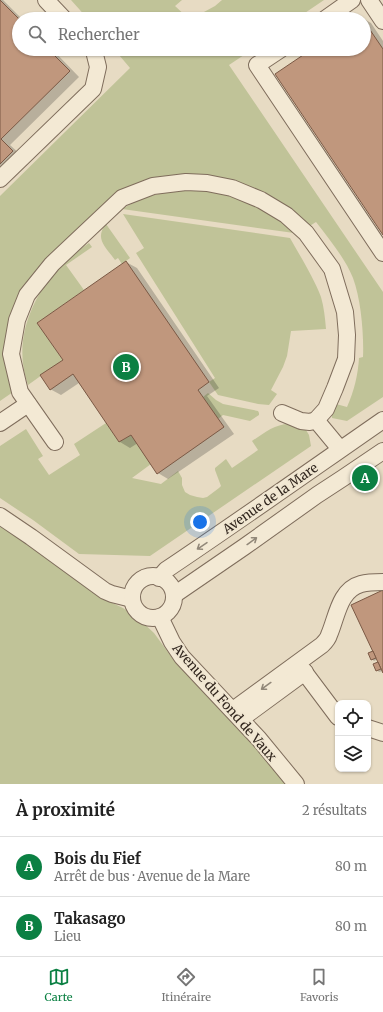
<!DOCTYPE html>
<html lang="fr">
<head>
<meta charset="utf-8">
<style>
	:root { --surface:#fff; --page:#f2f2f2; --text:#222; --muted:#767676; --line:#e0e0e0; --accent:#0b8043 }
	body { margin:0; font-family:Merriweather,serif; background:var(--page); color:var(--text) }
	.controls { position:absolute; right:12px; bottom:12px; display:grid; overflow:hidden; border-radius:8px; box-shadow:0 1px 3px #0004 }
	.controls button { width:36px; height:36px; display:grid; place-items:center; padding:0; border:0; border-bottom:1px solid var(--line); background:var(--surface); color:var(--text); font:20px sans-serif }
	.you { position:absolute; left:200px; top:522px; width:14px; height:14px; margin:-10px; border:3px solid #fff; border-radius:50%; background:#1a73e8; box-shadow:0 0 0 6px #1a73e833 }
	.badge { display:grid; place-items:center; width:26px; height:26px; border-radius:50%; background:var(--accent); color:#fff; font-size:13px; font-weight:700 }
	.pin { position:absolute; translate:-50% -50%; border:2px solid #fff; box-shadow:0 1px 4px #0006 }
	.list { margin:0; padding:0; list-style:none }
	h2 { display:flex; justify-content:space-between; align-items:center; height:52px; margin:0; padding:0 16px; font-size:17px }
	h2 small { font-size:13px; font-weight:400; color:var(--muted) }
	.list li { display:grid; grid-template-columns:26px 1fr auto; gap:12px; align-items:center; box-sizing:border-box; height:60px; padding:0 16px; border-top:1px solid var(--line) }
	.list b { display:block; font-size:15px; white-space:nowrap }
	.list p { margin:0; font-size:13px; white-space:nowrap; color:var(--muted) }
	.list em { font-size:13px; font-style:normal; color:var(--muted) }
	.icon { flex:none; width:22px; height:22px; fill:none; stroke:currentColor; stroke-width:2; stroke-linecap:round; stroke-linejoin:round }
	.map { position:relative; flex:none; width:383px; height:784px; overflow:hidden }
	.search { position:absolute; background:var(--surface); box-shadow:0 1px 3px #0004; left:12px; right:12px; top:12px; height:44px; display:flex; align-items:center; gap:10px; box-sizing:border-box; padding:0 14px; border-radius:22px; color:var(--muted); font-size:15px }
	.sheet { height:172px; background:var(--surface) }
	nav { display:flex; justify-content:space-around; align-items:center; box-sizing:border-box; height:56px; border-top:1px solid var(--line); background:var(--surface); font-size:11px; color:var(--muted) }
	nav a { display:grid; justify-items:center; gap:2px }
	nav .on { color:var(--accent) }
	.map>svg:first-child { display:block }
</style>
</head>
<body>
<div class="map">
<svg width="383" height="784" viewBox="0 0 383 784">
	<rect width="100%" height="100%" fill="#e7dbc3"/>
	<!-- green -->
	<g fill="#c0c398">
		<polygon points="71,0 182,0 175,6 189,19 88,19"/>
		<polygon points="222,0 324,0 296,19 191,19 215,6"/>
		<path d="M114 49H253L229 65 383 292V397L347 421 332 418V410L336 404 347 407C354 391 358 375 359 358L363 357C364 335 361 299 353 278 345 258 329 239 316 222L308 227C291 208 279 199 256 189L139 186 26 288 13 392 0 401V196L130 68Z"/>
		<path d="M199 190C221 192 244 196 262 207 274 215 284 224 294 233L122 209C128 206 133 202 139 200 158 192 179 191 199 190Z"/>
		<path d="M123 214 290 238C300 256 314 278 321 297 324 307 325 318 326 329L291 331 287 356 283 367 271 390 277 394 269 405 258 404 218 395 209 382 215 378 136 253 144 248Z"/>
		<path d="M106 224 130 258 122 264 118 258 115 260C106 247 94 239 106 224Z"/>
		<path d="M89 243 92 247 66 265 84 290 37 323 63 360 28 385C12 341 32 296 62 263 70 255 81 249 89 243Z"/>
		<polygon points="208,393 216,400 223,404 258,411 259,413 259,415 250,421 223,415 218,419 203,397"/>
		<path d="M106 423 119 442 131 435 151 464 132 478 161 484 178 471 182 478V485L185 492 190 495 197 497 203 498 207 497 219 488 221 486 215 470V468L226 459 232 468 258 450 252 441C264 433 276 423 291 424 296 425 301 428 306 430L309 435 311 446 150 556 79 554 33 520 0 498V446L26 429 43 456 38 459 49 475 80 455 74 444Z"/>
		<polygon points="0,524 90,590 104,599 123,608 141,621 154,633 176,663 193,679 259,750 286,784 0,784"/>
	</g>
	<!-- shadow -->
	<g fill="#0003">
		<polygon points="0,0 3,0 22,19 19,19 19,49 52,49 79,77 10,145 23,157 0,179"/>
		<polygon points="364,19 371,23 383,41 383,233 313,49 364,49"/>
		<polygon points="126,262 137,268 219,388 207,396 234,434 168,479 158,473 138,443 130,448 120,442 79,383 61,395 50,389 64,360"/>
		<polygon points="383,591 383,671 379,672 377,670 379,662 378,659 374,661 372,659"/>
	</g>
	<!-- building -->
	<g fill="#c0977d" stroke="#7b5945">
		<polygon points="0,0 19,19 19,49 48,49 70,71 1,139 13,151 0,164"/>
		<polygon points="364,21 383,49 383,235 275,74 312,49 364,49"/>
		<polygon points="126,261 209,382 198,390 224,427 157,474 131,435 119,442 73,374 50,390 40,375 63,360 37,323"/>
		<polygon points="383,590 383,673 351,605"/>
		<polygon points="373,651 376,658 371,660 368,653"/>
		<polygon points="378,662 381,669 376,671 373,664"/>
	</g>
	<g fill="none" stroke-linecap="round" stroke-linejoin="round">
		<!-- minor casing -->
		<g stroke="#7f6d5c" stroke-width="18">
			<g id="minor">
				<polyline points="46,0 64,19"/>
				<polyline points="369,0 383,21"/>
				<polyline points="325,19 352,0"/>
				<polyline points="281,49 257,65 383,253"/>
				<polyline points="0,179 93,89 98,67 94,51 92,49"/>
				<polyline points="316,420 340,449"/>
				<polyline points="0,423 28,404"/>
				<polyline points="55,442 20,392 11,354 17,320 27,295 52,264 122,198 153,186 186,182 207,183 232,188 261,200 286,215 306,233 332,269 345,312 347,335 346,359 335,388 326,409 316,420 310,422 301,421 282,413"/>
				<polyline points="0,516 31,537 105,591 112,594 132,599"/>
				<circle cx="153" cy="597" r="21"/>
				<path d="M159 578 166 570C239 521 311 470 383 420"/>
				<polyline points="174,595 244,547 317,495 343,478 383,451"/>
				<polyline points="160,617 172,642 182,657 259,739 296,784"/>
				<polyline points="299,665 338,717"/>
				<path d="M233 710 322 645C325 642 328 639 329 635 337 617 339 590 361 584 368 582 376 582 383 582"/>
				<polyline points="241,719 305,672"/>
				<polyline points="368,728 383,733"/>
			</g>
		</g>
		<!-- minor -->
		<use href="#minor" stroke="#f3e9d4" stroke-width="16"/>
	</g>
	<!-- one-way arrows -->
	<defs><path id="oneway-shaft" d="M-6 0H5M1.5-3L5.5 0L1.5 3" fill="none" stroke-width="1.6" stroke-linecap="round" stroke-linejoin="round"/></defs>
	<g stroke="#928879">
		<use href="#oneway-shaft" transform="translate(252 541) rotate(-36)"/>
		<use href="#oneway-shaft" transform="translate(202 546) rotate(146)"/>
		<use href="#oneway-shaft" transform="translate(266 686) rotate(144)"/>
	</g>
	<g text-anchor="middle" stroke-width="4" stroke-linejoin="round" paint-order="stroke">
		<!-- street labels -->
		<g font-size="13" fill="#31261e" stroke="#f0e6d1">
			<text transform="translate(270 498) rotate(-35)" y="5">Avenue de la Mare</text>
			<text transform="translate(225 702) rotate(49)" y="5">Avenue du Fond de Vaux</text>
		</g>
	</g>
</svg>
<div class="controls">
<button><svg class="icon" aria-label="locate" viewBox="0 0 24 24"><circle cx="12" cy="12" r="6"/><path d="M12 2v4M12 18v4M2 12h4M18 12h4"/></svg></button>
<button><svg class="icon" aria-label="layers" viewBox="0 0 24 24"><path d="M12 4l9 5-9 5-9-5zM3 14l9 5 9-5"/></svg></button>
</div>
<div class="you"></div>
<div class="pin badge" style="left:365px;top:478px">A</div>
<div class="pin badge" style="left:126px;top:367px">B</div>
<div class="search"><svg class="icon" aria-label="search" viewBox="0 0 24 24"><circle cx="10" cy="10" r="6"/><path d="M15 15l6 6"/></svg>Rechercher</div>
</div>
<section class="sheet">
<h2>À proximité<small>2 résultats</small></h2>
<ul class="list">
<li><span class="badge">A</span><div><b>Bois du Fief</b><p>Arrêt de bus · Avenue de la Mare</p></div><em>80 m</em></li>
<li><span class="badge">B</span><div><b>Takasago</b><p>Lieu</p></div><em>80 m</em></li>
</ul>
</section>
<nav>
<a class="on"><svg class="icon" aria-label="map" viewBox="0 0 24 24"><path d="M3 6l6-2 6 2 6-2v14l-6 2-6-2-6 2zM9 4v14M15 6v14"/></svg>Carte</a>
<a><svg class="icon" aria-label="directions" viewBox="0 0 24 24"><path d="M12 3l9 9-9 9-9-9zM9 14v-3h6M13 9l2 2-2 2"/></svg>Itinéraire</a>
<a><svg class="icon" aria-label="saved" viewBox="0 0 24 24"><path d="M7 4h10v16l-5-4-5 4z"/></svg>Favoris</a>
</nav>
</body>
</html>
